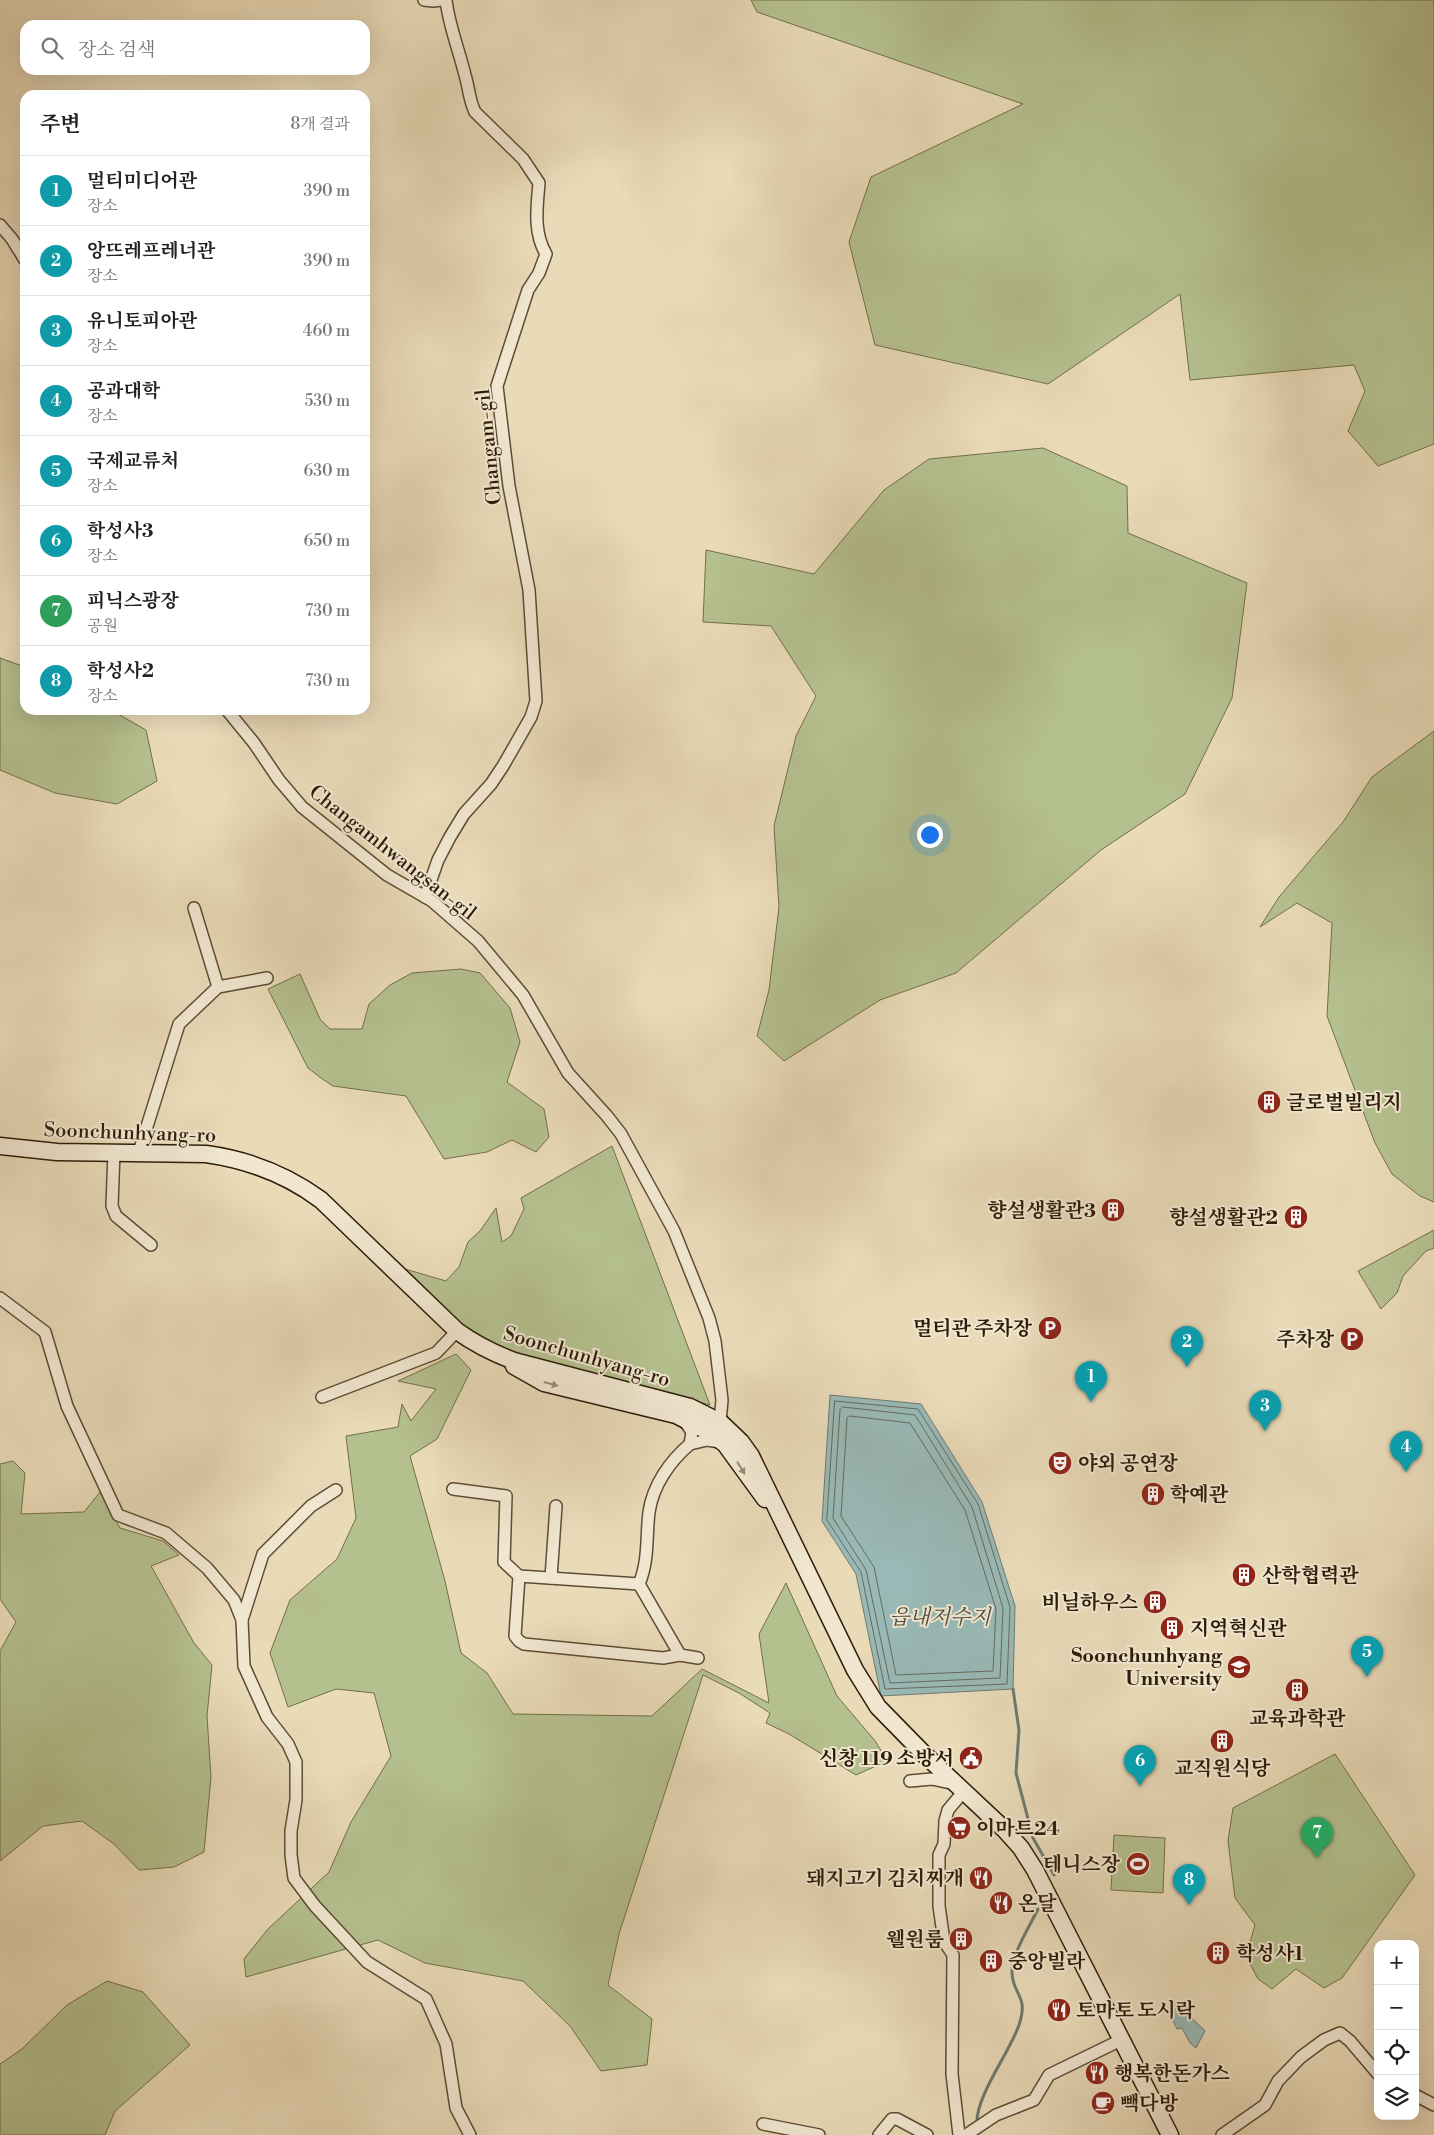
<!DOCTYPE html>
<html lang="ko">
<head>
<meta charset="utf-8">
<style>
	:root { --surface:#fff; --page:#f6f6f6; --text:#222; --muted:#767676; --line:#e0e0e0; --accent:#0b8043 }
	body { margin:0; font-family:"Libre Bodoni","Noto Serif KR",serif; background:var(--page); color:var(--text) }
	.controls { position:absolute; right:15px; bottom:15px; display:grid; overflow:hidden; border-radius:10px; box-shadow:0 5px 20px #0002 }
	.controls button { width:45px; height:45px; display:grid; place-items:center; padding:0; border:0; border-bottom:1px solid var(--line); background:var(--surface); color:var(--text); font:25px sans-serif }
	.you { position:absolute; left:929px; top:834px; width:18px; height:18px; margin:-12px; border:4px solid #fff; border-radius:50%; background:#1a73e8; box-shadow:0 0 0 8px #1a73e833 }
	.badge { display:grid; place-items:center; width:32px; height:32px; border-radius:50%; background:var(--accent); color:#fff; font-size:16px; font-weight:700 }
	.pin { position:absolute; translate:-50% -41px; filter:drop-shadow(0 1px 2px #0008) }
	.pin::after { content:''; position:absolute; top:26px; width:18px; height:15px; background:inherit; clip-path:polygon(0 0,100% 0,50% 100%) }
	.list { margin:0; padding:0; list-style:none }
	h2 { display:flex; justify-content:space-between; align-items:center; height:65px; margin:0; padding:0 20px; font-size:21px }
	h2 small { font-size:16px; font-weight:400; color:var(--muted) }
	.list li { display:grid; grid-template-columns:32px 1fr auto; gap:15px; align-items:center; box-sizing:border-box; height:70px; padding:0 20px; border-top:1px solid var(--line) }
	.list b { display:block; font-size:19px; white-space:nowrap }
	.list p { margin:0; font-size:16px; white-space:nowrap; color:var(--muted) }
	.list em { font-size:16px; font-style:normal; color:var(--muted) }
	.icon { flex:none; width:28px; height:28px; fill:none; stroke:currentColor; stroke-width:2; stroke-linecap:round; stroke-linejoin:round }
	.map { position:relative; flex:none; width:1434px; height:2135px; overflow:hidden }
	.search { position:absolute; background:var(--surface); box-shadow:0 5px 20px #0002; left:20px; top:20px; width:350px; height:55px; display:flex; align-items:center; gap:12px; box-sizing:border-box; padding:0 18px; border-radius:15px; color:var(--muted); font-size:19px }
	.panel { position:absolute; background:var(--surface); box-shadow:0 5px 20px #0002; left:20px; top:90px; width:350px; height:625px; border-radius:15px }
	.map>svg:first-child { display:block }
</style>
</head>
<body>
<div class="map">
<svg width="1434" height="2135" viewBox="0 0 1434 2135">
	<rect width="100%" height="100%" fill="#e9dab8"/>
	<filter id="stains"><feTurbulence type="fractalNoise" baseFrequency=".004" numOctaves="4"/><feColorMatrix values="0 0 0 0 .2 0 0 0 0 .09 0 0 0 0 .02 0 0 0 .5 -.17"/></filter>
	<radialGradient id="worn" r=".72"><stop offset=".6" stop-color="#630" stop-opacity="0"/><stop offset="1" stop-color="#630" stop-opacity=".3"/></radialGradient>
	<!-- green -->
	<g fill="#b5c08f" stroke="#726e4c">
		<polygon points="751,0 1434,0 1434,444 1378,466 1348,431 1365,391 1354,365 1190,380 1180,294 1048,384 875,345 849,242 871,177 1023,104 757,12"/>
		<polygon points="1043,448 1127,486 1128,533 1247,583 1232,698 1185,794 1101,850 956,973 880,1000 784,1061 757,1036 769,990 779,907 774,826 796,736 816,696 771,626 703,622 706,550 814,574 884,490 929,459"/>
		<polygon points="0,658 25,667 25,710 111,710 146,730 157,781 117,804 55,793 0,770"/>
		<polygon points="1434,731 1434,1202 1420,1196 1392,1174 1375,1143 1327,1016 1332,923 1297,903 1260,927 1279,897 1343,822 1372,777"/>
		<polygon points="461,969 480,973 510,1008 520,1042 507,1082 544,1109 549,1137 536,1152 512,1140 487,1152 444,1159 406,1096 333,1086 321,1078 308,1068 268,989 300,974 320,1019 330,1029 362,1029 369,1004 390,985 412,973"/>
		<polygon points="612,1146 710,1405 504,1350 460,1324 405,1269 446,1281 459,1267 468,1242 480,1231 496,1208 502,1242 511,1236 524,1209 521,1198"/>
		<polygon points="1434,1230 1434,1248 1426,1251 1403,1276 1397,1293 1381,1309 1358,1271"/>
		<polygon points="456,1354 471,1370 437,1439 410,1456 445,1581 461,1653 487,1673 513,1714 652,1716 702,1669 769,1703 759,1634 786,1583 837,1696 876,1742 887,1761 856,1775 789,1734 766,1723 770,1713 739,1693 703,1675 619,1934 608,1985 652,2019 647,2065 601,2071 570,2026 523,1981 425,1963 378,1940 246,1977 244,1959 268,1929 329,1872 351,1822 391,1756 374,1693 336,1689 288,1707 270,1653 290,1600 337,1559 356,1518 346,1436 398,1427 402,1404 411,1421 436,1389 398,1381"/>
		<polygon points="13,1461 25,1473 21,1514 84,1512 100,1492 120,1528 163,1541 179,1555 151,1566 194,1643 212,1665 207,1716 211,1777 204,1852 174,1867 139,1870 114,1844 82,1821 43,1826 0,1861 0,1651 16,1622 0,1599 0,1464"/>
		<polygon points="1335,1754 1415,1875 1342,1978 1324,1988 1296,1969 1272,1989 1258,1979 1246,1956 1255,1925 1235,1898 1228,1841 1233,1808"/>
		<polygon points="1114,1835 1165,1838 1163,1893 1111,1890"/>
		<polygon points="107,1981 143,1992 190,2045 115,2111 105,2135 0,2135 0,2064 22,2049 67,2005"/>
	</g>
	<!-- water -->
	<g fill="#99b9b6" stroke="#6e7a70">
		<polygon points="830,1395 921,1404 982,1502 1015,1606 1013,1689 881,1696 856,1574 822,1521"/>
		<path d="M1180 2001 1186 2005 1189 2015 1205 2031 1196 2048 1190 2043 1182 2028 1177 2029C1172 2020 1171 2013 1175 2004Z"/>
	</g>
	<g fill="none" stroke-linecap="round" stroke-linejoin="round">
		<!-- shore -->
		<g stroke="#646a5f" stroke-width="1">
			<polygon points="835,1401 918,1409 978,1504 1010,1607 1007,1684 885,1689 861,1572 827,1520"/>
			<polygon points="843,1407 915,1415 972,1507 1003,1608 1000,1678 890,1683 866,1570 833,1518 840,1410"/>
			<polygon points="850,1416 910,1423 965,1510 996,1609 993,1671 896,1675 874,1567 841,1516 847,1418"/>
		</g>
		<!-- stream -->
		<g stroke="#6e7a70" stroke-width="3">
			<polyline points="1013,1689 1019,1730 1016,1773 1033,1838 1054,1875"/>
			<path d="M977 2124C975 2097 1010 2052 1019 2025 1029 1995 1013 1996 1012 1973 1011 1955 1030 1926 1038 1909"/>
		</g>
		<!-- minor casing -->
		<g stroke="#5d4c34" stroke-width="14">
			<g id="minor">
				<polyline points="424,0 433,1 441,0"/>
				<polyline points="0,225 12,239 25,260"/>
				<polyline points="227,710 254,743 279,780 302,807 387,875 432,901 478,941 523,995 568,1073 607,1116 621,1134 674,1231 709,1318 715,1341 722,1400 720,1422"/>
				<path d="M425 897 438 860 450 837 464 814 491 784 503 766 531 717 536 701 529 590 509 486 497 386 528 290 539 273 546 254C533 232 537 207 539 183L523 159 475 112C469 100 469 88 465 75 459 50 449 26 446 0"/>
				<polyline points="194,908 218,987"/>
				<polyline points="114,1152 112,1206 116,1216 151,1245"/>
				<polyline points="139,1152 179,1024 218,987 267,978"/>
				<polyline points="0,1298 45,1332 67,1406 118,1515 166,1533 207,1568 234,1600 242,1620 244,1666 267,1717 288,1744 296,1762 296,1800 291,1831 291,1855 294,1878 315,1906 367,1962 426,1999 446,2044 456,2108 470,2135"/>
				<polyline points="322,1397 436,1353 457,1331"/>
				<polyline points="684,1420 692,1432 690,1444 707,1440 720,1442"/>
				<path d="M690 1444C670 1461 653 1485 649 1512 646 1536 649 1561 639 1584L680 1655 698 1658"/>
				<polyline points="453,1489 506,1496 504,1562 519,1576"/>
				<polyline points="551,1578 556,1506"/>
				<polyline points="639,1584 519,1576 515,1636 519,1641 524,1644 663,1658 680,1655"/>
				<polyline points="242,1620 263,1554 311,1506 336,1490"/>
				<polyline points="910,1781 932,1779 955,1784"/>
				<polyline points="1415,2095 1434,2105"/>
				<polyline points="763,2124 819,2135"/>
				<polyline points="879,2135 892,2119 897,2119 927,2135"/>
				<polyline points="959,2135 952,2074 953,1955 944,1941 939,1906 939,1855 944,1844 945,1821 948,1810 964,1791"/>
				<polyline points="966,2135 996,2115 1034,2100 1049,2075 1121,2040"/>
				<polyline points="1222,2135 1265,2105 1278,2081 1301,2057 1324,2040 1340,2033 1350,2041 1378,2074"/>
			</g>
		</g>
		<!-- secondary casing -->
		<g stroke="#2e1c08" stroke-width="19">
			<g id="secondary">
				<path d="M0 1146 57 1152 206 1154C249 1160 286 1174 321 1200L457 1331C475 1344 493 1353 514 1361L690 1407 720 1422 741 1442 751 1456 855 1670 878 1707 925 1755 1004 1829 1021 1848 1035 1870 1170 2135"/>
				<polyline points="514,1366 544,1383 676,1415 709,1432 725,1444 765,1499"/>
			</g>
		</g>
		<!-- minor -->
		<use href="#minor" stroke="#f1e7d1" stroke-width="11"/>
		<!-- secondary -->
		<use href="#secondary" stroke="#f1e7d1" stroke-width="16"/>
	</g>
	<!-- one-way arrows -->
	<defs><path id="oneway-solid" d="M-6-.8H1V-3.2L6.5 0L1 3.2V.8H-6Z" transform="scale(1.25)"/></defs>
	<g fill="#998c77">
		<use href="#oneway-solid" transform="translate(551 1384) rotate(15)"/>
		<use href="#oneway-solid" transform="translate(741 1468) rotate(58)"/>
	</g>
	<!-- icons -->
	<defs>
		<g id="building-disc" transform="scale(1.25)"><circle r="9.5" fill="#8f2418" stroke="#f1e7d1"/><path d="M-4-6H4V6H1V3H-1V6H-4ZM-2.5-4.3h1.7v1.8h-1.7ZM.8-4.3h1.7v1.8H.8ZM-2.5-1h1.7V.8h-1.7ZM.8-1h1.7V.8H.8Z" fill="#fff"/></g>
		<g id="parking-disc" transform="scale(1.25)"><circle r="9.5" fill="#8f2418" stroke="#f1e7d1"/><path d="M-3.5-5.5H1a3.5 3.5 0 0 1 0 7H-1V5.5H-3.5ZM-1-3.4V-.6H.8a1.4 1.4 0 0 0 0-2.8Z" fill="#fff"/></g>
		<g id="theatre-disc" transform="scale(1.25)"><circle r="9.5" fill="#8f2418" stroke="#f1e7d1"/><path d="M-5-5.5Q0-4 5-5.5V0Q5 5 0 6Q-5 5-5 0ZM-3.3-2.5H-1v1.5H-3.3ZM1-2.5H3.3v1.5H1ZM-2.8 1Q0 5.5 2.8 1Z" fill="#fff"/></g>
		<g id="university-disc" transform="scale(1.25)"><circle r="9.5" fill="#8f2418" stroke="#f1e7d1"/><path d="M0-5L7-2L0 1L-7-2ZM-4 1L0 2.5L4 1V4Q0 6-4 4Z" fill="#fff"/></g>
		<g id="civic-disc" transform="scale(1.25)"><circle r="9.5" fill="#8f2418" stroke="#f1e7d1"/><path d="M-.6-6.5H3V-4.5H.6V-3L4-1V1h2V6H-6V1h2V-1L-.6-3ZM-1.2 2.5V6h2.4V2.5Z" fill="#fff"/></g>
		<g id="supermarket-disc" transform="scale(1.25)"><circle r="9.5" fill="#8f2418" stroke="#f1e7d1"/><path d="M-6-5.5h2.5l.6 2H6L4.5 2H-2.5L-4.4-4H-6ZM-1.5 3.2a1.3 1.3 0 1 0 .1 0ZM3 3.2a1.3 1.3 0 1 0 .1 0Z" fill="#fff"/></g>
		<g id="stadium-disc" transform="scale(1.25)"><circle r="9.5" fill="#8f2418" stroke="#f1e7d1"/><path d="M0-5a6.5 5 0 1 0 0 10a6.5 5 0 1 0 0-10ZM-3.5-1.8h7v3.6h-7Z" fill="#fff"/></g>
		<g id="restaurant-disc" transform="scale(1.25)"><circle r="9.5" fill="#8f2418" stroke="#f1e7d1"/><path d="M-5-6h1v4h1v-4h1v4h1v-4h1v5L-1.5 .5V6h-2V.5L-5-1ZM5-6V6H3V1.5H1.5Q1.5-4 5-6Z" fill="#fff"/></g>
		<g id="cafe-disc" transform="scale(1.25)"><circle r="9.5" fill="#8f2418" stroke="#f1e7d1"/><path d="M-5.5-4.5H6V0H3Q3 3.5 0 3.5H-2.5Q-5.5 3.5-5.5 0ZM3-3.2v2h1.7v-2ZM-6 4.5H4V6H-6Z" fill="#fff"/></g>
	</defs>
	<g fill-rule="evenodd">
		<use href="#building-disc" x="1269" y="1102"/>
		<use href="#building-disc" x="1113" y="1210"/>
		<use href="#building-disc" x="1296" y="1217"/>
		<use href="#parking-disc" x="1050" y="1328"/>
		<use href="#parking-disc" x="1352" y="1339"/>
		<use href="#theatre-disc" x="1060" y="1463"/>
		<use href="#building-disc" x="1153" y="1494"/>
		<use href="#building-disc" x="1244" y="1575"/>
		<use href="#building-disc" x="1155" y="1602"/>
		<use href="#building-disc" x="1172" y="1628"/>
		<use href="#university-disc" x="1239" y="1667"/>
		<use href="#building-disc" x="1297" y="1690"/>
		<use href="#building-disc" x="1222" y="1741"/>
		<use href="#civic-disc" x="971" y="1758"/>
		<use href="#supermarket-disc" x="959" y="1828"/>
		<use href="#stadium-disc" x="1138" y="1864"/>
		<use href="#restaurant-disc" x="981" y="1878"/>
		<use href="#restaurant-disc" x="1001" y="1903"/>
		<use href="#building-disc" x="961" y="1939"/>
		<use href="#building-disc" x="1218" y="1953"/>
		<use href="#building-disc" x="991" y="1961"/>
		<use href="#restaurant-disc" x="1059" y="2010"/>
		<use href="#restaurant-disc" x="1097" y="2073"/>
		<use href="#cafe-disc" x="1103" y="2103"/>
	</g>
	<g text-anchor="middle" stroke-width="4" stroke-linejoin="round" paint-order="stroke">
		<!-- street labels -->
		<g font-size="20" fill="#2e1c08" stroke="#f1e7d1">
			<text transform="translate(488 447) rotate(-96)" y="7">Changam-gil</text>
			<text transform="translate(393 852) rotate(38)" y="7">Changamhwangsan-gil</text>
			<text transform="translate(130 1132) rotate(2)" y="7">Soonchunhyang-ro</text>
			<text transform="translate(587 1356) rotate(16)" y="7">Soonchunhyang-ro</text>
		</g>
		<!-- poi labels -->
		<g font-size="20" font-weight="bold" fill="#2e1c08" stroke="#f1e7d1" text-anchor="start">
			<text x="1286" y="1109">글로벌빌리지</text>
			<text x="1096" y="1217" text-anchor="end">향설생활관3</text>
			<text x="1278" y="1224" text-anchor="end">향설생활관2</text>
			<text x="1032" y="1335" text-anchor="end">멀티관 주차장</text>
			<text x="1334" y="1346" text-anchor="end">주차장</text>
			<text x="1078" y="1470">야외 공연장</text>
			<text x="1170" y="1501">학예관</text>
			<text x="1262" y="1582">산학협력관</text>
			<text x="1138" y="1609" text-anchor="end">비닐하우스</text>
			<text x="1190" y="1635">지역혁신관</text>
			<text x="1222" y="1662" text-anchor="end">Soonchunhyang<tspan x="1222" dy="23">University</tspan></text>
			<text x="1297" y="1725" text-anchor="middle">교육과학관</text>
			<text x="954" y="1765" text-anchor="end">신창 119 소방서</text>
			<text x="1222" y="1775" text-anchor="middle">교직원식당</text>
			<text x="976" y="1835">이마트24</text>
			<text x="1120" y="1871" text-anchor="end">테니스장</text>
			<text x="964" y="1885" text-anchor="end">돼지고기 김치찌개</text>
			<text x="1018" y="1910">온달</text>
			<text x="944" y="1946" text-anchor="end">웰원룸</text>
			<text x="1236" y="1960">학성사1</text>
			<text x="1008" y="1968">중앙빌라</text>
			<text x="1076" y="2017">토마토 도시락</text>
			<text x="1114" y="2080">행복한돈가스</text>
			<text x="1120" y="2110">빽다방</text>
		</g>
		<!-- water labels -->
		<g font-size="21" font-style="italic" fill="#4e4b3c" stroke="#f1e7d1">
			<text x="940" y="1624">읍내저수지</text>
		</g>
	</g>
	<rect width="100%" height="100%" filter="url(#stains)"/>
	<rect width="100%" height="100%" fill="url(#worn)"/>
</svg>
<div class="controls">
<button>+</button>
<button>−</button>
<button><svg class="icon" aria-label="locate" viewBox="0 0 24 24"><circle cx="12" cy="12" r="6"/><path d="M12 2v4M12 18v4M2 12h4M18 12h4"/></svg></button>
<button><svg class="icon" aria-label="layers" viewBox="0 0 24 24"><path d="M12 4l9 5-9 5-9-5zM3 14l9 5 9-5"/></svg></button>
</div>
<div class="you"></div>
<div class="pin badge" style="left:1091px;top:1402px;background:#0f9aa8">1</div>
<div class="pin badge" style="left:1187px;top:1367px;background:#0f9aa8">2</div>
<div class="pin badge" style="left:1265px;top:1431px;background:#0f9aa8">3</div>
<div class="pin badge" style="left:1406px;top:1472px;background:#0f9aa8">4</div>
<div class="pin badge" style="left:1367px;top:1677px;background:#0f9aa8">5</div>
<div class="pin badge" style="left:1140px;top:1786px;background:#0f9aa8">6</div>
<div class="pin badge" style="left:1317px;top:1858px;background:#2e9e5b">7</div>
<div class="pin badge" style="left:1189px;top:1905px;background:#0f9aa8">8</div>
<div class="search"><svg class="icon" aria-label="search" viewBox="0 0 24 24"><circle cx="10" cy="10" r="6"/><path d="M15 15l6 6"/></svg>장소 검색</div>
<section class="panel">
<h2>주변<small>8개 결과</small></h2>
<ul class="list">
<li><span class="badge" style="background:#0f9aa8">1</span><div><b>멀티미디어관</b><p>장소</p></div><em>390 m</em></li>
<li><span class="badge" style="background:#0f9aa8">2</span><div><b>앙뜨레프레너관</b><p>장소</p></div><em>390 m</em></li>
<li><span class="badge" style="background:#0f9aa8">3</span><div><b>유니토피아관</b><p>장소</p></div><em>460 m</em></li>
<li><span class="badge" style="background:#0f9aa8">4</span><div><b>공과대학</b><p>장소</p></div><em>530 m</em></li>
<li><span class="badge" style="background:#0f9aa8">5</span><div><b>국제교류처</b><p>장소</p></div><em>630 m</em></li>
<li><span class="badge" style="background:#0f9aa8">6</span><div><b>학성사3</b><p>장소</p></div><em>650 m</em></li>
<li><span class="badge" style="background:#2e9e5b">7</span><div><b>피닉스광장</b><p>공원</p></div><em>730 m</em></li>
<li><span class="badge" style="background:#0f9aa8">8</span><div><b>학성사2</b><p>장소</p></div><em>730 m</em></li>
</ul>
</section>
</div>
</body>
</html>
